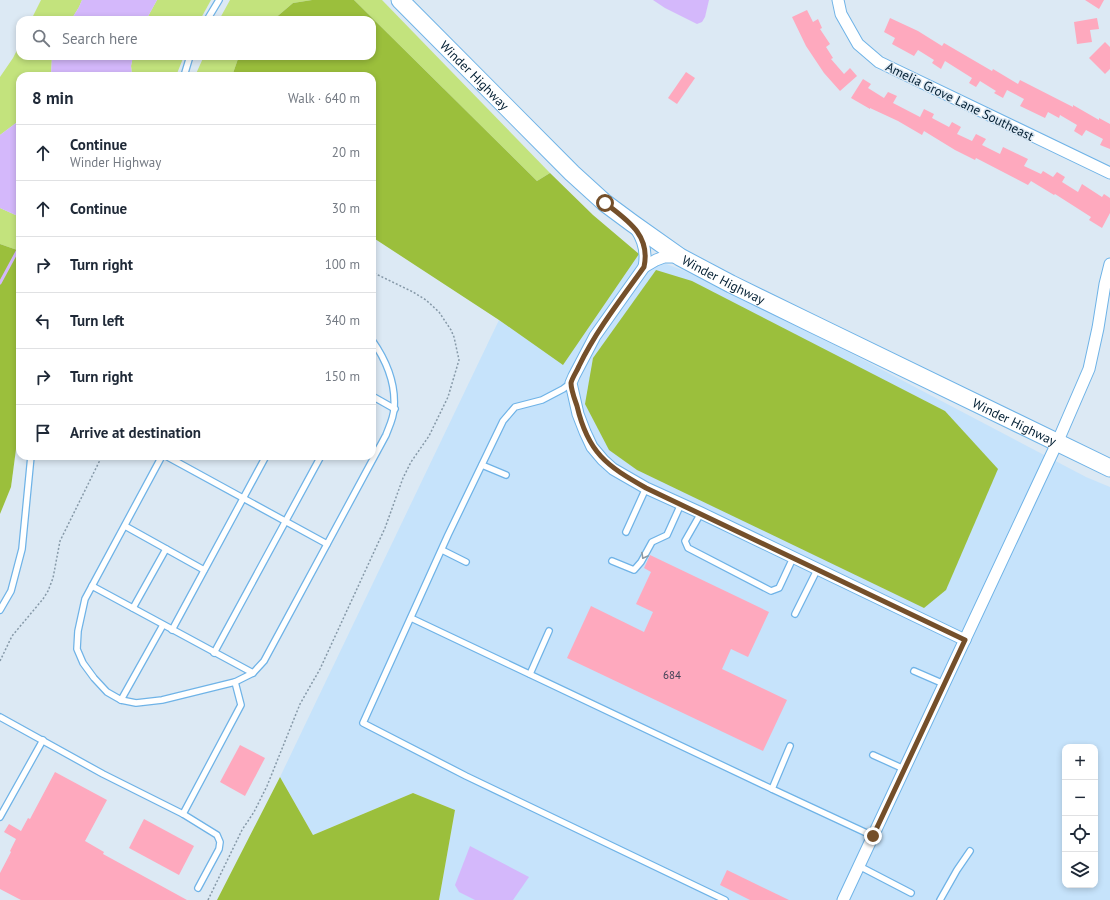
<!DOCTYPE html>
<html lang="en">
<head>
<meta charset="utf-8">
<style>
	:root { --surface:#fff; --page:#f2f2f3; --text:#1f2937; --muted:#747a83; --line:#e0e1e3 }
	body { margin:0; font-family:"PT Sans",sans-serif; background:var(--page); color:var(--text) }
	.controls { position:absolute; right:12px; bottom:12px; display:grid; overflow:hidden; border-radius:8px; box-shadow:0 2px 6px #0003 }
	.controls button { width:36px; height:36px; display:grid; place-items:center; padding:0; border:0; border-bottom:1px solid var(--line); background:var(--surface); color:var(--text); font:20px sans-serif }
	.stop { position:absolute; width:12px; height:12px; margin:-9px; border:3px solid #744f2a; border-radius:50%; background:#fff }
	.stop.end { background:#744f2a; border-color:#fff; box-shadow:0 1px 4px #0008 }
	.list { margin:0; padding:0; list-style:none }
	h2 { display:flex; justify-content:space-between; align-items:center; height:52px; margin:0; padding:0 16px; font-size:17px }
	h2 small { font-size:13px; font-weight:400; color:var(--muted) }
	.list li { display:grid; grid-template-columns:26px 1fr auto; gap:12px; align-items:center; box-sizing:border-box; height:56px; padding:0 16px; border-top:1px solid var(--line) }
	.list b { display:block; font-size:15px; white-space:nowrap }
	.list p { margin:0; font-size:13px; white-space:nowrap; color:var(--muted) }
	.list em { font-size:13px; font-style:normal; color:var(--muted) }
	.icon { flex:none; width:22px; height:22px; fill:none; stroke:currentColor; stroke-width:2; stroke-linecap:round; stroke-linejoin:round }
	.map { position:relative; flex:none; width:1110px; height:900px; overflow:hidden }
	.search { position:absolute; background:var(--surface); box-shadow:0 2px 6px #0003; left:16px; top:16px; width:360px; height:44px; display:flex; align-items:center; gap:10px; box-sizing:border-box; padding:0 14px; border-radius:12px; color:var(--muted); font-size:15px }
	.panel { position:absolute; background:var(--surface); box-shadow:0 2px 6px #0003; left:16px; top:72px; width:360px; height:388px; border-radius:12px }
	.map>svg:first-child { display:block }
</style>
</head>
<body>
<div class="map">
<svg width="1110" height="900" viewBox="0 0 1110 900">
	<rect width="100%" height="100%" fill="#dce9f4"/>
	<!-- built -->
	<path fill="#c6e3fb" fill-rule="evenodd" d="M639 254 685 271 856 356 1086 477 1110 487V900H439L455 810 413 793 313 835 280 777 499 320 563 364ZM1065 747H1095V885H1065Z"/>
	<!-- green -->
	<g fill="#c3e37d">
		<polygon points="41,0 82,0 79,7 71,20 31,20"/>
		<polygon points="157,0 211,0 200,20 146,20"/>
		<polygon points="230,0 312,0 293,3 273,20 219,20"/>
		<polygon points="354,0 382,0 550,173 537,181"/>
		<polygon points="20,44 20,56 52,56 51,76 20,76 20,120 0,135 0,77 13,58"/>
		<polygon points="133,56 184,56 176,76 132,76 131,66"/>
		<polygon points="204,56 239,56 232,76 195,76"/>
		<polygon points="0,208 20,217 20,251 0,244"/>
	</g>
	<!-- forest -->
	<g fill="#9bbf3c">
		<polygon points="312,0 354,0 537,181 550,173 593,215 639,254 563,365 499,320 372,237 372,76 232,76 239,56 372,56 372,20 273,20 293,3"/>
		<polygon points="0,244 20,251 20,419 11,487 0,514"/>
		<polygon points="656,270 692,281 945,411 998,469 946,590 924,608 637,470 609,450 585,404 593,358"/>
		<polygon points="280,777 313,835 413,793 455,810 439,900 217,900"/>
	</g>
	<!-- water -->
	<g fill="#d4b8fb">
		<polygon points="82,0 157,0 146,20 71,20 79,7"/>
		<polygon points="653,0 709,0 705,17 702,22 697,24 665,8"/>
		<polygon points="52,56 133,56 131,66 132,76 51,76"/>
		<polygon points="20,120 20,217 0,208 0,135"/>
		<polygon points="470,846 529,877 513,900 475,900 459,892 455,885"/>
	</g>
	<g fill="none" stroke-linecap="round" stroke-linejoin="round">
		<!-- stream -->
		<polyline stroke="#d4b8fb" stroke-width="3" points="0,283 20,246"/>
	</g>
	<!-- building -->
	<g fill="#fea9be">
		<polygon points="1085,0 1104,0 1099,9"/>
		<polygon points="807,10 813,22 818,19 822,28 820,29 830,44 826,47 833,58 831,59 844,74 850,68 857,76 840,91 824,73 806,46 792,17"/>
		<polygon points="890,18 918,31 942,46 944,43 992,71 993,69 1018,84 1020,80 1073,107 1073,105 1099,120 1099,118 1110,124 1110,149 1100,145 1103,139 1086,130 1082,136 1074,131 1077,125 1060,115 1059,118 1048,112 1045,118 1020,106 1024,99 1007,90 1003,98 994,93 996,91 980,81 976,87 969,83 972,78 945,61 941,69 932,63 934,60 918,50 914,56 892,44 895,38 884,32"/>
		<polygon points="1097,18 1099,29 1090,30 1092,42 1077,44 1074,22"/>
		<polygon points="1105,42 1110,47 1110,69 1105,74 1089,58"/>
		<polygon points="686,72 695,78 677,104 668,98"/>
		<polygon points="863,79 871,84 868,88 884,98 888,92 897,96 893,103 920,117 924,109 934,114 932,118 949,127 952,122 961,127 957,134 972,141 976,134 986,139 982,145 1000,154 1003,147 1028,159 1024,166 1041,174 1043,171 1053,177 1057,172 1065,177 1062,182 1078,192 1082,184 1102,197 1104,194 1110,198 1110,213 1102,228 1089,220 1091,217 1055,194 1054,195 1031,181 1028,185 976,158 975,160 955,150 924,131 922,135 898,121 870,108 870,109 851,98"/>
		<polygon points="650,555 769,612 748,657 731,649 722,669 787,700 763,751 567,658 591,606 644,632 653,612 636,604 651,572 644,568"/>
		<polygon points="240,745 265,758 245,796 220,782"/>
		<polygon points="55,772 107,800 85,841 104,852 103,854 187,900 21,900 0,889 0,873 11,852 10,851 16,839 4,832 9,824 21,831 28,818 30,819"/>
		<polygon points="144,819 194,846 179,875 129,848"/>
		<polygon points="727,870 789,900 750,900 720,885"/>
	</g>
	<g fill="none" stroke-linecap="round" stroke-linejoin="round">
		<!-- lane casing -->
		<g stroke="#6fb3e7" stroke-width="8">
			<g id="lane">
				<polyline points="207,20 219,0"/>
				<polyline points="184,76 190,56"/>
				<polyline points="571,383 563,389 542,400 515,407 503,421 448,535 363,723 466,776 725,900"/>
				<polyline points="372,396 395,409"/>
				<polyline points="162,456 85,599 78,631 77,649 83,663 94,678 107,692 121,700 136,703 162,700 235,682 241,705 183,814"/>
				<polyline points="166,456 327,544"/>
				<polyline points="482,465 506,475"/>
				<polyline points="701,513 685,541 688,548 771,591 779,588 793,558"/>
				<polyline points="125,526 204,570"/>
				<polyline points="626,532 646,488"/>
				<polyline points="442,550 466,562"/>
				<polyline points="612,561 634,570 641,562 652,542 667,535 681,504"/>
				<polyline points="92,586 253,673"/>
				<polyline points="133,608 166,549"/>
				<polyline points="0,610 11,591 22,549 31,456"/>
				<polyline points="795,614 817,570"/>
				<polyline points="411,618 772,789"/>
				<polyline points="172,630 266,456"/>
				<polyline points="214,653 321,456"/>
				<polyline points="914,671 944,684"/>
				<polyline points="530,674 549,631"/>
				<path d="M235 682 253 673 264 661 386 435C389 427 394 417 394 408 396 383 386 360 372 340"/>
				<polyline points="121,700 163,625"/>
				<polyline points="0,717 103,774 183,814 217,835 220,842 219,849 198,888"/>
				<polyline points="790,746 772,789 873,836"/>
				<polyline points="873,755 904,769"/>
				<polyline points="0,817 43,740"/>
				<polyline points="859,866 911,893"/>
				<polyline points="940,900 957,870 970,851"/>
			</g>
		</g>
		<!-- street casing -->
		<g stroke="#6fb3e7" stroke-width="13">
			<g id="street">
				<polyline points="838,0 841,14 858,44 879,62 1110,173"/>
				<path d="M636 229C644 241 647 253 644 267"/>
				<polyline points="680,257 664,257 656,260 644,267 595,336 574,376 571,383 578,414 585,432 592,447 603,460 613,469 646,488 701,513 965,640"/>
				<polyline points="843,900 1057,443 1089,369 1098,328 1105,284 1110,264"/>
			</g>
		</g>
		<!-- primary casing -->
		<g stroke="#6fb3e7" stroke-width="19">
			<g id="primary">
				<path id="s1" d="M400 0 572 173 605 203 632 223 680 257 731 284 813 324 1110 468"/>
			</g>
		</g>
		<!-- path -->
		<g stroke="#8699a8" stroke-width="1.5" stroke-dasharray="2 2" stroke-linecap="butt">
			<polyline points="0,661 12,636 43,599 48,591 53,578 60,541 102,456"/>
			<polyline points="208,900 242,830 254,812 267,786 300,704 320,669 385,528 403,478 411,462 429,436 448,397 459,360 454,337 451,330 439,312 426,300 413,292 372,272"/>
		</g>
		<!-- lane -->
		<use href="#lane" stroke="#fff" stroke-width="5.5"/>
		<!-- street -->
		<use href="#street" stroke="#fff" stroke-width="11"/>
		<!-- primary -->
		<use href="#primary" stroke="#fff" stroke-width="17"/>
	</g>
	<!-- one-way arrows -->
	<defs><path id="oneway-chevron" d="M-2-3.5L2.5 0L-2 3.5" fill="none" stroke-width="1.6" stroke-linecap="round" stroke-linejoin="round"/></defs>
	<use stroke="#8e9aa3" href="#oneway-chevron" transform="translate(644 556) rotate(119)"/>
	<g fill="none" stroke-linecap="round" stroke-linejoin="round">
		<!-- route -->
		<path stroke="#744f2a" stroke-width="5" d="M605 203C627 220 651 235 644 267 621 299 596 331 579 366 577 371 572 378 571 383 571 390 575 400 577 406 588 453 607 466 646 488L965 640 873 836"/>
	</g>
	<g text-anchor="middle" stroke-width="3" stroke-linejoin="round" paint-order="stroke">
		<!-- number labels -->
		<g font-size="11" fill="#424256">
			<text x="672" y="679">684</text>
		</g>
		<!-- street labels -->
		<g font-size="13" fill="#031f33" stroke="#dce9f4">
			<text dy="5" stroke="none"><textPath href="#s1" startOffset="106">Winder Highway</textPath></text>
			<text transform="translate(960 101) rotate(26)" y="5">Amelia Grove Lane Southeast</text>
			<text dy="5" stroke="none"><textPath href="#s1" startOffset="430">Winder Highway</textPath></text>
			<text dy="5" stroke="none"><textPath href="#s1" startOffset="754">Winder Highway</textPath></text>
		</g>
	</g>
</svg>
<div class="controls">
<button>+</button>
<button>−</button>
<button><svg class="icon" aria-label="locate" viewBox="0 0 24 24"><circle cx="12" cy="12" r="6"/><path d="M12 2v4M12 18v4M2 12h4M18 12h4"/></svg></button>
<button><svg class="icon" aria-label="layers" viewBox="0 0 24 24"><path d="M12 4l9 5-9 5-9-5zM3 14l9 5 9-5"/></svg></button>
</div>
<div class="stop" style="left:605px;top:203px"></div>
<div class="stop end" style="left:873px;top:836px"></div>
<div class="search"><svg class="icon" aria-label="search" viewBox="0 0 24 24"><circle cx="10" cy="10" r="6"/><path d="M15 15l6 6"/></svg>Search here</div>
<section class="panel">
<h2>8 min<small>Walk · 640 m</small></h2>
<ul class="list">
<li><svg class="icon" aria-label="ahead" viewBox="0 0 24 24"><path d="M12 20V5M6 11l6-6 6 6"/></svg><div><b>Continue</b><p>Winder Highway</p></div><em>20 m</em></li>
<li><svg class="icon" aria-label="ahead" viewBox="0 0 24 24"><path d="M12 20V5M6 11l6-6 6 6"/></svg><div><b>Continue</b></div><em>30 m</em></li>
<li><svg class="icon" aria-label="right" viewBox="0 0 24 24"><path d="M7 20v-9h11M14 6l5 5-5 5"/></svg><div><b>Turn right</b></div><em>100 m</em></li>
<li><svg class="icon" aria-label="left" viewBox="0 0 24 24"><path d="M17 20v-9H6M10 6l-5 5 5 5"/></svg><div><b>Turn left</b></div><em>340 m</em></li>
<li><svg class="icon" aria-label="right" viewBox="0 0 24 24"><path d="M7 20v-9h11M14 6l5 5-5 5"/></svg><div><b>Turn right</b></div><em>150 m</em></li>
<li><svg class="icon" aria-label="arrive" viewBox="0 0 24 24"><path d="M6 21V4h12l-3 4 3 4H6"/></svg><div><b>Arrive at destination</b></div></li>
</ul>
</section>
</div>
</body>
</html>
